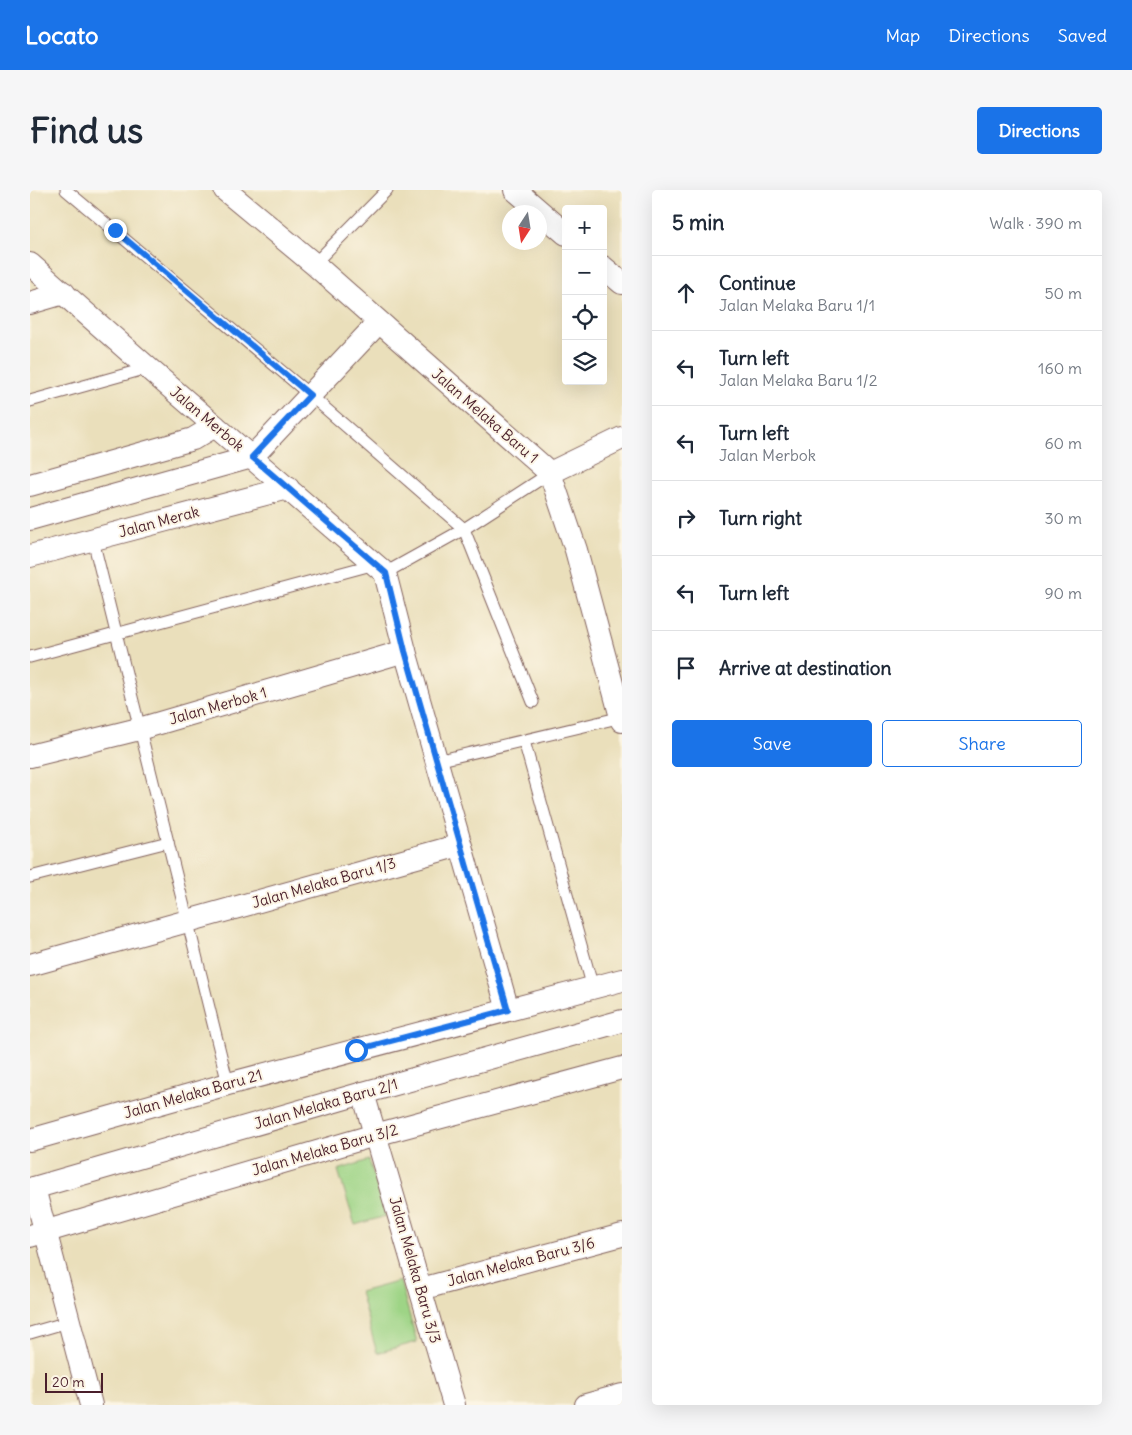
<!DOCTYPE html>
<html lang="en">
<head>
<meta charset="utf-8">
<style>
	:root { --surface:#fff; --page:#f6f6f7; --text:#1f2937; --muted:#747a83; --line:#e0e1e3; --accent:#1a73e8 }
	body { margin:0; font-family:Delius,sans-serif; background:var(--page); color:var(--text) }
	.controls { position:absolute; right:15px; top:15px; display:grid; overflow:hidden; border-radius:5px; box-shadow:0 5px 20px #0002 }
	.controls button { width:45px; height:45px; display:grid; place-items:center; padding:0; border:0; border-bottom:1px solid var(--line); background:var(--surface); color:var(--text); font:25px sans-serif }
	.compass { position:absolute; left:472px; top:15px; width:45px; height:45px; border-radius:50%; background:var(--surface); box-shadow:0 5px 20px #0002; rotate:192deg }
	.scale { position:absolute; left:15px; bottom:12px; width:58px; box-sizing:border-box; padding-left:5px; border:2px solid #4a1f2b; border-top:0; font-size:14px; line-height:18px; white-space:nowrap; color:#4a1f2b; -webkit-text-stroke:4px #fcf5e5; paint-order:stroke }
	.stop { position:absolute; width:15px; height:15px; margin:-11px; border:4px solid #1a73e8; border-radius:50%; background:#fff }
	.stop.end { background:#1a73e8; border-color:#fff; box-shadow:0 1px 5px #0008 }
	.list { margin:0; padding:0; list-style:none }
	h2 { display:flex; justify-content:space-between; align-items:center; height:65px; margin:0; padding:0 20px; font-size:21px }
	h2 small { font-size:16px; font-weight:400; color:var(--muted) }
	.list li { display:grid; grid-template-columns:32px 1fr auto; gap:15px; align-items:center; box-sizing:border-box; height:75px; padding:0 20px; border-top:1px solid var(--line) }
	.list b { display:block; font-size:19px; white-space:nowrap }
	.list p { margin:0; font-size:16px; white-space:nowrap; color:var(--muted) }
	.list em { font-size:16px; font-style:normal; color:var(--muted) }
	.actions { display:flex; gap:10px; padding:15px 20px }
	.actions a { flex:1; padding:11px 0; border:1px solid var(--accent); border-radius:5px; text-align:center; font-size:18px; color:var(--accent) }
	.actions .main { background:var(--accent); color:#fff }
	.icon { flex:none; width:28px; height:28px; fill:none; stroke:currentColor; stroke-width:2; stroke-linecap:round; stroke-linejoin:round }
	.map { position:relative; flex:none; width:592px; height:1215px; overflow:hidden; border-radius:5px }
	header { display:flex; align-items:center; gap:30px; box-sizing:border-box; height:70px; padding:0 25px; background:var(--accent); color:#fff }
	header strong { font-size:24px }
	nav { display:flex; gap:28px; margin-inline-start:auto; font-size:18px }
	.intro { display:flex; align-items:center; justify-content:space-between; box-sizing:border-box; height:120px; padding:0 30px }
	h1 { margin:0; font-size:35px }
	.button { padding:12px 22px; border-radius:5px; background:var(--accent); color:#fff; font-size:18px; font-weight:700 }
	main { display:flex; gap:30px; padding:0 30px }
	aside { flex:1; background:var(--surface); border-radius:5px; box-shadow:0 5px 20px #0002 }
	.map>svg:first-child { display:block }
</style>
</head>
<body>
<header>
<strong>Locato</strong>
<nav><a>Map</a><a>Directions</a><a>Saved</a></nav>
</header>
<div class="intro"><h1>Find us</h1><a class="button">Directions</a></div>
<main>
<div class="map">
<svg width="592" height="1215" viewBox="0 0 592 1215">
	<rect width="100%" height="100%" fill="#fcf5e5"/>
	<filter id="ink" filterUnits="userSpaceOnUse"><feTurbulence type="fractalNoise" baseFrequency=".02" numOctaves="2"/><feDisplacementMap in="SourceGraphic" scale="10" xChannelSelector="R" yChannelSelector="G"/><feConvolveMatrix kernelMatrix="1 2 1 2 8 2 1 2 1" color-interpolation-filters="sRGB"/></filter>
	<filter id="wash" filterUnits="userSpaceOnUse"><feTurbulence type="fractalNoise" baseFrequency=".0096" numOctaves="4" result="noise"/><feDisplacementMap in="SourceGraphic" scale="20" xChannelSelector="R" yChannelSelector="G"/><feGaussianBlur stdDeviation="1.12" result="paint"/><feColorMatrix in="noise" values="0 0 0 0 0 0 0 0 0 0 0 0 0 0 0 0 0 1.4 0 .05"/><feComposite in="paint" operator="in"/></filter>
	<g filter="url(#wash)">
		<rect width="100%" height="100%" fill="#eadfbb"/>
		<!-- green -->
		<g fill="#9ed486" stroke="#747a58">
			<polygon points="339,970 356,1026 325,1035 308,980"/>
			<polygon points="370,1091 387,1152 347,1163 330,1102"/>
		</g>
	</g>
	<g filter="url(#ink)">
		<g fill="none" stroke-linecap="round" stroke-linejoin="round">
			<!-- service casing -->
			<g stroke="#82625d" stroke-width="13">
				<g id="service">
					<polyline points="36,0 280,205 434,339 503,512"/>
					<polyline points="284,74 357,0"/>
					<polyline points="0,211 118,178"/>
					<polyline points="63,350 198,894"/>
					<polyline points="355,383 434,339 520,283"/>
					<polyline points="0,467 345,374"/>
					<polyline points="494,551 563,798"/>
					<polyline points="407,571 592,527"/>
					<polyline points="0,687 138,652"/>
					<polyline points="0,1143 38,1132"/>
				</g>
			</g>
			<!-- minor casing -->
			<g stroke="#82625d" stroke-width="24">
				<g id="minor">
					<polyline points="195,0 284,74 520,283 546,360 592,531"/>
					<polyline points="485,0 536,44"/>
					<polyline points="0,74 118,178 355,383 375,461 478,820"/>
					<polyline points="573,77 592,93"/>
					<polyline points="0,113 34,103"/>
					<polyline points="520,283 592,248"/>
					<polyline points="0,295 163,249 185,236"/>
					<polyline points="0,329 222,267 348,133"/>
					<polyline points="0,366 258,298"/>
					<polyline points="0,566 109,539 375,461"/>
					<polyline points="0,775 430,655"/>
					<polyline points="333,903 424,1215"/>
					<polyline points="0,950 198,894 592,790"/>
					<polyline points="4,998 61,1215"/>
					<polyline points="0,999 333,903 592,831"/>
					<polyline points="0,1046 345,945 592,878"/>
					<polyline points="391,1099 592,1045"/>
					<polyline points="556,1215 592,1205"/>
				</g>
			</g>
			<!-- service -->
			<use href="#service" stroke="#fff" stroke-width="11"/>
			<!-- minor -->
			<use href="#minor" stroke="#fff" stroke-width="22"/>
		</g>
	</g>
	<g fill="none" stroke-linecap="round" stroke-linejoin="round" filter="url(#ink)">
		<!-- route -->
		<polyline stroke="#1a73e8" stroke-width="6" points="85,40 280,205 222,267 356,383 375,461 478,820 326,860"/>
	</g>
	<g text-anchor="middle" stroke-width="4" stroke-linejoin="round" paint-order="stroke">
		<!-- street labels -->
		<g font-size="15" fill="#4a1f2b" stroke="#fcf5e5">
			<text transform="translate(455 226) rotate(41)" y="5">Jalan Melaka Baru 1</text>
			<text transform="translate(177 229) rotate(40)" y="5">Jalan Merbok</text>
			<text transform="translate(129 332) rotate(-15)" y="5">Jalan Merak</text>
			<text transform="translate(188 516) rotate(-16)" y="5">Jalan Merbok 1</text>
			<text transform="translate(294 693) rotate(-16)" y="5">Jalan Melaka Baru 1/3</text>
			<text transform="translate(163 904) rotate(-16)" y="5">Jalan Melaka Baru 21</text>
			<text transform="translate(296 914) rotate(-16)" y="5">Jalan Melaka Baru 2/1</text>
			<text transform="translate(295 960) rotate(-16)" y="5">Jalan Melaka Baru 3/2</text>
			<text transform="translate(491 1072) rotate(-15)" y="5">Jalan Melaka Baru 3/6</text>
			<text transform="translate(385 1080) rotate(74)" y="5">Jalan Melaka Baru 3/3</text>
		</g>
	</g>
</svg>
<div class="controls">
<button>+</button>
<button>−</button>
<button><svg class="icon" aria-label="locate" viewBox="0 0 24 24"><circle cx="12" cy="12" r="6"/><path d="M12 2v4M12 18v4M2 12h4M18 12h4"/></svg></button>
<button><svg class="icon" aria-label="layers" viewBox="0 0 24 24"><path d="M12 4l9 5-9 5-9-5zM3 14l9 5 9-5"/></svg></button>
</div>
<svg class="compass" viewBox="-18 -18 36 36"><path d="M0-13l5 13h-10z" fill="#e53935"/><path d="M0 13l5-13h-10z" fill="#747a83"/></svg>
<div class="scale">20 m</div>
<div class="stop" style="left:326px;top:860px"></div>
<div class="stop end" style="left:85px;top:40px"></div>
</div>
<aside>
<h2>5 min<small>Walk · 390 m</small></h2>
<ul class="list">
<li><svg class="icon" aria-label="ahead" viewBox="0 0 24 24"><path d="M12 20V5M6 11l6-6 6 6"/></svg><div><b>Continue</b><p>Jalan Melaka Baru 1/1</p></div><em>50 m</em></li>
<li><svg class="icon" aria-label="left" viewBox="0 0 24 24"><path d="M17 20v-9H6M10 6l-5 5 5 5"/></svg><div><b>Turn left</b><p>Jalan Melaka Baru 1/2</p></div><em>160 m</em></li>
<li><svg class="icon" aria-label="left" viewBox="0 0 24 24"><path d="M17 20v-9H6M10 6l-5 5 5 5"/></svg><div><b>Turn left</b><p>Jalan Merbok</p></div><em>60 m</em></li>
<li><svg class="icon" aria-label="right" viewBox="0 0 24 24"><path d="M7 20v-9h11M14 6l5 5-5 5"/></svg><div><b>Turn right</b></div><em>30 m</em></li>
<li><svg class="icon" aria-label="left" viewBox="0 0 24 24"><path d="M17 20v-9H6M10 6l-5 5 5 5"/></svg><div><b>Turn left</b></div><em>90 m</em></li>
<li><svg class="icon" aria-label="arrive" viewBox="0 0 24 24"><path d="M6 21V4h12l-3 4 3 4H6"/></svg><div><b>Arrive at destination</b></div></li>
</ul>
<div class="actions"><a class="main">Save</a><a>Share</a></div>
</aside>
</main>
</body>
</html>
